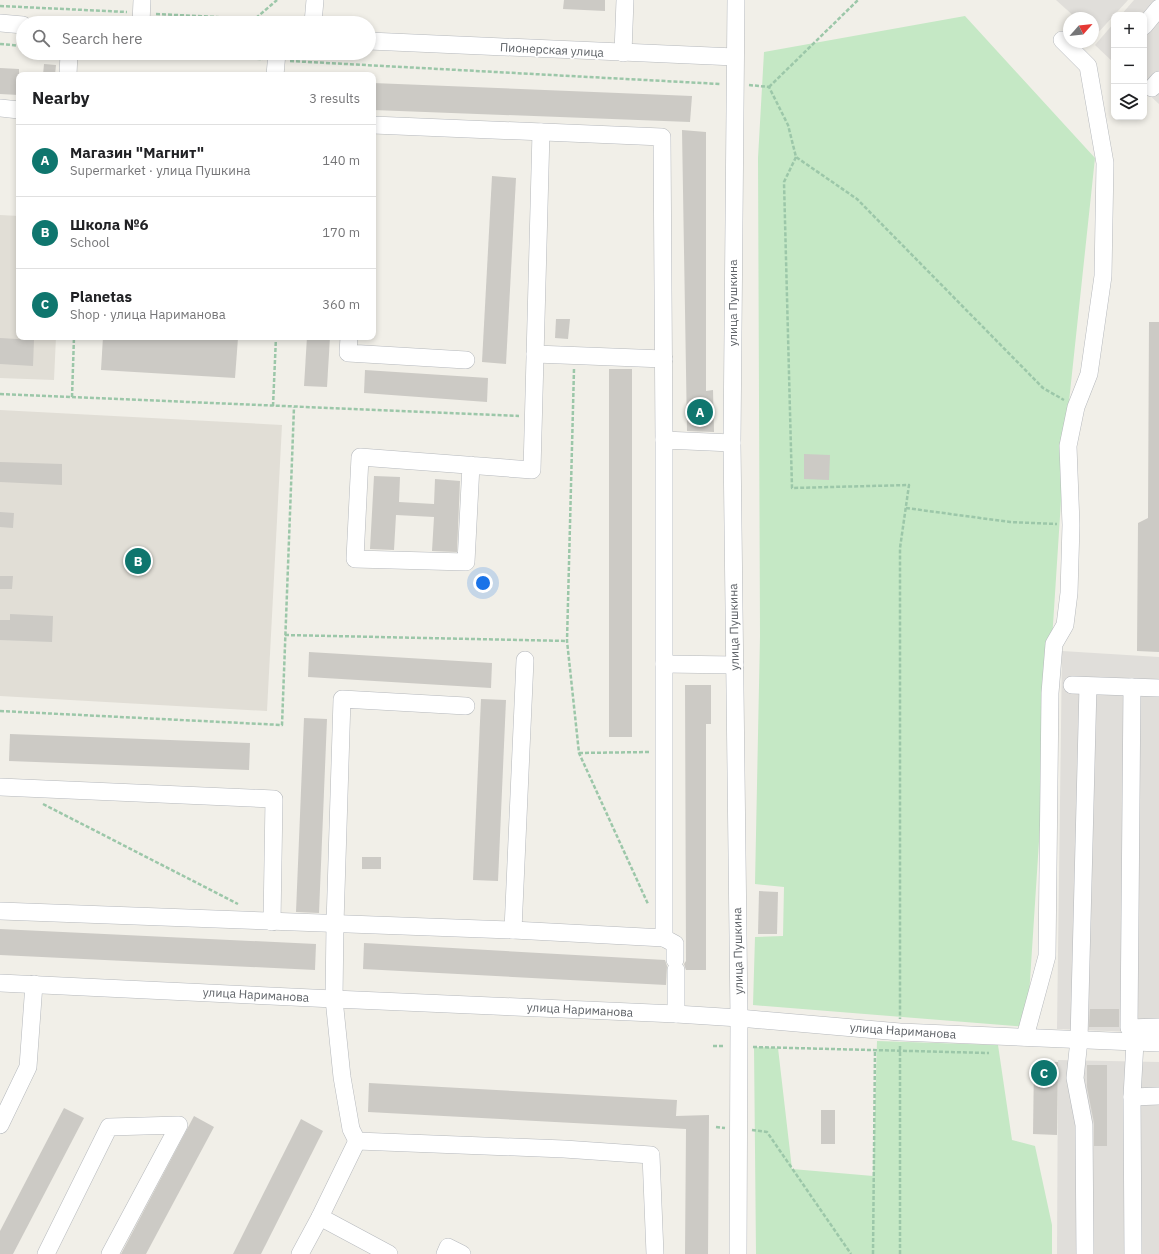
<!DOCTYPE html>
<html lang="en">
<head>
<meta charset="utf-8">
<style>
	:root { --surface:#fff; --page:#f6f6f6; --text:#202124; --muted:#757577; --line:#e0e0e0; --accent:#0f766e }
	body { margin:0; font-family:"IBM Plex Sans",sans-serif; background:var(--page); color:var(--text) }
	.controls { position:absolute; right:12px; top:12px; display:grid; overflow:hidden; border-radius:8px; box-shadow:0 2px 6px #0003 }
	.controls button { width:36px; height:36px; display:grid; place-items:center; padding:0; border:0; border-bottom:1px solid var(--line); background:var(--surface); color:var(--text); font:20px sans-serif }
	.compass { position:absolute; left:1063px; top:12px; width:36px; height:36px; border-radius:50%; background:var(--surface); box-shadow:0 2px 6px #0003; rotate:63deg }
	.you { position:absolute; left:483px; top:583px; width:14px; height:14px; margin:-10px; border:3px solid #fff; border-radius:50%; background:#1a73e8; box-shadow:0 0 0 6px #1a73e833 }
	.badge { display:grid; place-items:center; width:26px; height:26px; border-radius:50%; background:var(--accent); color:#fff; font-size:13px; font-weight:700 }
	.pin { position:absolute; translate:-50% -50%; border:2px solid #fff; box-shadow:0 1px 4px #0006 }
	.list { margin:0; padding:0; list-style:none }
	h2 { display:flex; justify-content:space-between; align-items:center; height:52px; margin:0; padding:0 16px; font-size:17px }
	h2 small { font-size:13px; font-weight:400; color:var(--muted) }
	.list li { display:grid; grid-template-columns:26px 1fr auto; gap:12px; align-items:center; box-sizing:border-box; height:72px; padding:0 16px; border-top:1px solid var(--line) }
	.list b { display:block; font-size:15px; white-space:nowrap }
	.list p { margin:0; font-size:13px; white-space:nowrap; color:var(--muted) }
	.list em { font-size:13px; font-style:normal; color:var(--muted) }
	.icon { flex:none; width:22px; height:22px; fill:none; stroke:currentColor; stroke-width:2; stroke-linecap:round; stroke-linejoin:round }
	.map { position:relative; flex:none; width:1159px; height:1254px; overflow:hidden }
	.search { position:absolute; background:var(--surface); box-shadow:0 2px 6px #0003; left:16px; top:16px; width:360px; height:44px; display:flex; align-items:center; gap:10px; box-sizing:border-box; padding:0 14px; border-radius:22px; color:var(--muted); font-size:15px }
	.panel { position:absolute; background:var(--surface); box-shadow:0 2px 6px #0003; left:16px; top:72px; width:360px; height:268px; border-radius:8px }
	.map>svg:first-child { display:block }
</style>
</head>
<body>
<div class="map">
<svg width="1159" height="1254" viewBox="0 0 1159 1254">
	<rect width="100%" height="100%" fill="#f1efe8"/>
	<!-- industrial -->
	<g fill="#e0deda">
		<polygon points="1056,0 1128,0 1095,36 1093,34 1093,18 1076,18"/>
		<polygon points="1134,0 1159,0 1159,104 1144,90 1144,15 1121,15"/>
		<polygon points="1114,23 1114,63 1095,45"/>
		<polygon points="1062,651 1159,657 1159,1033 1057,1029"/>
		<polygon points="1058,1060 1159,1062 1159,1254 1057,1254"/>
	</g>
	<!-- education -->
	<g fill="#e1ded6">
		<polygon points="0,215 19,216 19,337 56,337 54,380 0,378"/>
		<polygon points="0,410 282,425 267,711 0,696"/>
	</g>
	<!-- green -->
	<g fill="#c5e8c5">
		<polygon points="965,16 1095,158 1065,439 1027,1027 753,1005 755,937 783,936 784,887 755,884 760,636 758,158 764,52"/>
		<polygon points="877,1041 998,1045 1012,1140 1035,1146 1052,1225 1052,1254 756,1254 754,1047 778,1048 792,1169 873,1176"/>
	</g>
	<!-- building -->
	<g fill="#cccac5">
		<polygon points="564,0 605,0 605,11 563,9"/>
		<polygon points="44,64 56,65 55,75 43,75"/>
		<polygon points="0,68 19,69 19,95 0,94"/>
		<polygon points="373,83 692,96 690,122 373,110"/>
		<polygon points="682,130 706,132 706,391 713,390 714,432 687,431"/>
		<polygon points="492,176 516,178 506,364 482,362"/>
		<polygon points="556,319 570,319 568,339 555,338"/>
		<polygon points="1149,322 1159,322 1159,652 1137,651 1138,523 1148,518"/>
		<polygon points="103,337 238,338 235,378 101,370"/>
		<polygon points="307,337 330,337 327,387 304,386"/>
		<polygon points="0,338 34,340 33,366 0,364"/>
		<rect x="609" y="369" width="23" height="368"/>
		<polygon points="365,370 488,378 487,402 364,393"/>
		<polygon points="804,454 830,455 829,480 804,479"/>
		<polygon points="0,462 62,464 62,485 0,482"/>
		<polygon points="374,476 400,477 399,502 434,504 435,479 460,481 457,552 432,551 434,517 396,515 394,550 370,549"/>
		<polygon points="0,512 14,513 13,528 0,527"/>
		<polygon points="0,576 13,576 12,589 0,589"/>
		<polygon points="10,614 53,616 52,642 0,640 0,620 10,620"/>
		<polygon points="309,652 492,663 491,688 308,677"/>
		<polygon points="685,685 711,685 711,724 706,724 706,970 686,970 684,964 686,961"/>
		<polygon points="481,699 506,700 498,881 473,880"/>
		<polygon points="304,718 327,719 319,913 296,912"/>
		<polygon points="10,734 250,743 249,770 9,761"/>
		<rect x="362" y="857" width="19" height="12"/>
		<polygon points="759,891 778,892 777,934 758,934"/>
		<polygon points="0,929 316,944 315,970 0,955"/>
		<polygon points="364,943 665,960 667,966 666,985 363,969"/>
		<polygon points="1090,1009 1119,1009 1119,1027 1089,1027"/>
		<polygon points="1034,1062 1058,1062 1057,1135 1033,1134"/>
		<polygon points="1087,1065 1107,1065 1107,1146 1094,1146 1094,1123 1087,1087"/>
		<polygon points="369,1083 677,1100 676,1116 709,1115 708,1254 685,1254 686,1129 368,1112"/>
		<polygon points="64,1108 84,1118 13,1254 0,1254 0,1231"/>
		<rect x="821" y="1110" width="14" height="34"/>
		<polygon points="194,1116 214,1127 146,1254 121,1254"/>
		<polygon points="301,1119 323,1131 261,1254 233,1254"/>
	</g>
	<g fill="none" stroke-linecap="round" stroke-linejoin="round">
		<!-- minor casing -->
		<g stroke="#b5b8bc" stroke-width="18">
			<g id="minor">
				<polyline points="736,0 732,443 739,1018 738,1254"/>
				<polyline points="0,23 23,25"/>
				<polyline points="141,23 142,0"/>
				<polyline points="313,23 315,0"/>
				<polyline points="1144,26 1159,8"/>
				<polyline points="369,41 735,57"/>
				<polyline points="623,53 625,0"/>
				<polyline points="68,75 69,53"/>
				<polyline points="275,75 277,53"/>
				<polyline points="1152,88 1159,80"/>
				<polyline points="0,108 19,110"/>
				<polyline points="373,125 662,137 664,440"/>
				<polyline points="349,337 348,353 466,360"/>
				<polyline points="535,354 664,359"/>
				<polyline points="471,465 466,562 355,559 360,457 532,470 541,132"/>
				<polyline points="664,664 735,665"/>
				<polyline points="1072,685 1159,688"/>
				<polyline points="1132,687 1129,1028 1159,1027"/>
				<polyline points="466,706 342,699 335,924 334,999 342,1077 351,1129 357,1141 564,1149 651,1155 655,1254"/>
				<polyline points="0,787 274,799 272,922"/>
				<polyline points="0,911 513,930 664,938"/>
				<polyline points="513,930 525,660"/>
				<polyline points="675,960 675,944 664,938 664,440 732,443"/>
				<polyline points="676,970 676,1014"/>
				<polyline points="0,983 334,999 676,1014 739,1018 900,1032 1159,1043"/>
				<polyline points="1025,1037 1047,956 1050,693 1054,644 1065,625 1069,593 1071,525 1068,446 1076,407 1089,374 1103,276 1105,163 1088,66 1062,40"/>
				<polyline points="1132,1097 1159,1096"/>
				<polyline points="0,1125 28,1067 34,984"/>
				<polyline points="320,1217 357,1141"/>
				<polyline points="46,1254 109,1127 179,1125 110,1254"/>
				<polyline points="300,1254 320,1217 389,1254"/>
				<polyline points="445,1254 448,1247 462,1254"/>
				<polyline points="1085,1254 1084,1125 1075,1078 1079,1040 1088,686"/>
				<polyline points="1133,1254 1132,1097 1135,1042"/>
			</g>
		</g>
		<!-- path -->
		<g stroke="#9cc7a9" stroke-width="2.5" stroke-dasharray="4 2" stroke-linecap="butt">
			<polyline points="0,6 127,12"/>
			<polyline points="156,14 299,21"/>
			<polyline points="256,18 277,0"/>
			<polyline points="328,22 343,23"/>
			<polyline points="0,44 23,46"/>
			<polyline points="149,53 263,59"/>
			<polyline points="290,61 720,84"/>
			<polyline points="749,85 769,87 788,125 796,157 857,199 1043,388 1064,400"/>
			<polyline points="769,87 858,0"/>
			<polyline points="796,157 784,182 792,488 909,485 900,548 900,1019"/>
			<polyline points="574,369 567,641 579,753 648,904"/>
			<polyline points="0,394 519,416"/>
			<polyline points="72,397 74,337"/>
			<polyline points="273,406 276,337"/>
			<polyline points="906,508 1010,522 1057,524"/>
			<polyline points="285,635 567,641"/>
			<polyline points="0,711 282,725 294,407"/>
			<polyline points="579,753 651,752"/>
			<polyline points="43,804 238,904"/>
			<polyline points="713,1046 724,1046"/>
			<polyline points="753,1047 989,1053"/>
			<polyline points="716,1127 725,1128"/>
			<polyline points="752,1130 767,1132 851,1254"/>
			<polyline points="873,1254 875,1050"/>
			<polyline points="900,1254 900,1046"/>
		</g>
		<!-- minor -->
		<use href="#minor" stroke="#fff" stroke-width="17"/>
	</g>
	<g text-anchor="middle" stroke-width="3.5" stroke-linejoin="round" paint-order="stroke">
		<!-- street labels -->
		<g font-size="12" fill="#5f6368" stroke="#fff">
			<text transform="translate(552 50) rotate(3)" y="4">Пионерская улица</text>
			<text transform="translate(733 303) rotate(-90)" y="4">улица Пушкина</text>
			<text transform="translate(734 627) rotate(-91)" y="4">улица Пушкина</text>
			<text transform="translate(738 951) rotate(-91)" y="4">улица Пушкина</text>
			<text transform="translate(256 995) rotate(3)" y="4">улица Нариманова</text>
			<text transform="translate(580 1010) rotate(3)" y="4">улица Нариманова</text>
			<text transform="translate(903 1031) rotate(4)" y="4">улица Нариманова</text>
		</g>
	</g>
</svg>
<div class="controls">
<button>+</button>
<button>−</button>
<button><svg class="icon" aria-label="layers" viewBox="0 0 24 24"><path d="M12 4l9 5-9 5-9-5zM3 14l9 5 9-5"/></svg></button>
</div>
<svg class="compass" viewBox="-18 -18 36 36"><path d="M0-13l5 13h-10z" fill="#e53935"/><path d="M0 13l5-13h-10z" fill="#757577"/></svg>
<div class="you"></div>
<div class="pin badge" style="left:700px;top:412px">A</div>
<div class="pin badge" style="left:138px;top:561px">B</div>
<div class="pin badge" style="left:1044px;top:1073px">C</div>
<div class="search"><svg class="icon" aria-label="search" viewBox="0 0 24 24"><circle cx="10" cy="10" r="6"/><path d="M15 15l6 6"/></svg>Search here</div>
<section class="panel">
<h2>Nearby<small>3 results</small></h2>
<ul class="list">
<li><span class="badge">A</span><div><b>Магазин &quot;Магнит&quot;</b><p>Supermarket · улица Пушкина</p></div><em>140 m</em></li>
<li><span class="badge">B</span><div><b>Школа №6</b><p>School</p></div><em>170 m</em></li>
<li><span class="badge">C</span><div><b>Planetas</b><p>Shop · улица Нариманова</p></div><em>360 m</em></li>
</ul>
</section>
</div>
</body>
</html>
